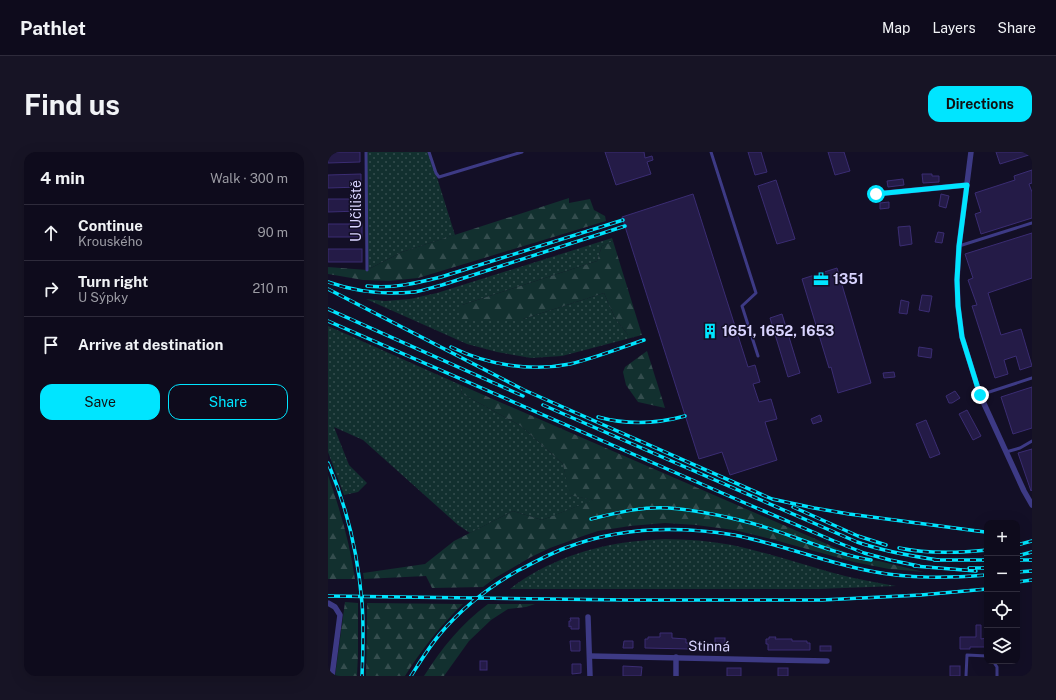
<!DOCTYPE html>
<html lang="en">
<head>
<meta charset="utf-8">
<style>
	:root { --surface:#0e0b1c; --page:#171425; --text:#f1f3f6; --muted:#9b9ba3; --line:#2e2b3b; --accent:#00e5ff }
	body { margin:0; font-family:"Public Sans",sans-serif; background:var(--page); color:var(--text) }
	.controls { position:absolute; right:12px; bottom:12px; display:grid; overflow:hidden; border-radius:8px; box-shadow:0 4px 16px #0002 }
	.controls button { width:36px; height:36px; display:grid; place-items:center; padding:0; border:0; border-bottom:1px solid var(--line); background:var(--surface); color:var(--text); font:20px sans-serif }
	.stop { position:absolute; width:12px; height:12px; margin:-9px; border:3px solid #00e5ff; border-radius:50%; background:#fff }
	.stop.end { background:#00e5ff; border-color:#fff; box-shadow:0 1px 4px #0008 }
	.list { margin:0; padding:0; list-style:none }
	h2 { display:flex; justify-content:space-between; align-items:center; height:52px; margin:0; padding:0 16px; font-size:17px }
	h2 small { font-size:13px; font-weight:400; color:var(--muted) }
	.list li { display:grid; grid-template-columns:26px 1fr auto; gap:12px; align-items:center; box-sizing:border-box; height:56px; padding:0 16px; border-top:1px solid var(--line) }
	.list b { display:block; font-size:15px; white-space:nowrap }
	.list p { margin:0; font-size:13px; white-space:nowrap; color:var(--muted) }
	.list em { font-size:13px; font-style:normal; color:var(--muted) }
	.actions { display:flex; gap:8px; padding:12px 16px }
	.actions a { flex:1; padding:9px 0; border:1px solid var(--accent); border-radius:12px; text-align:center; font-size:14px; color:var(--accent) }
	.actions .main { background:var(--accent); color:#111 }
	.icon { flex:none; width:22px; height:22px; fill:none; stroke:currentColor; stroke-width:2; stroke-linecap:round; stroke-linejoin:round }
	.map { position:relative; flex:none; width:704px; height:524px; overflow:hidden; border-radius:12px }
	header { display:flex; align-items:center; gap:24px; box-sizing:border-box; height:56px; padding:0 20px; background:var(--surface); border-bottom:1px solid var(--line) }
	header strong { font-size:19px }
	nav { display:flex; gap:22px; margin-inline-start:auto; font-size:14px }
	.intro { display:flex; align-items:center; justify-content:space-between; box-sizing:border-box; height:96px; padding:0 24px }
	h1 { margin:0; font-size:28px }
	.button { padding:10px 18px; border-radius:12px; background:var(--accent); color:#111; font-size:14px; font-weight:700 }
	main { display:flex; gap:24px; padding:0 24px }
	aside { flex:1; background:var(--surface); border-radius:12px; box-shadow:0 4px 16px #0002 }
	.map>svg:first-child { display:block }
</style>
</head>
<body>
<header>
<strong>Pathlet</strong>
<nav><a>Map</a><a>Layers</a><a>Share</a></nav>
</header>
<div class="intro"><h1>Find us</h1><a class="button">Directions</a></div>
<main>
<aside>
<h2>4 min<small>Walk · 300 m</small></h2>
<ul class="list">
<li><svg class="icon" aria-label="ahead" viewBox="0 0 24 24"><path d="M12 20V5M6 11l6-6 6 6"/></svg><div><b>Continue</b><p>Krouského</p></div><em>90 m</em></li>
<li><svg class="icon" aria-label="right" viewBox="0 0 24 24"><path d="M7 20v-9h11M14 6l5 5-5 5"/></svg><div><b>Turn right</b><p>U Sýpky</p></div><em>210 m</em></li>
<li><svg class="icon" aria-label="arrive" viewBox="0 0 24 24"><path d="M6 21V4h12l-3 4 3 4H6"/></svg><div><b>Arrive at destination</b></div></li>
</ul>
<div class="actions"><a class="main">Save</a><a>Share</a></div>
</aside>
<div class="map">
<svg width="704" height="524" viewBox="0 0 704 524">
	<defs>
		<pattern id="grass-dots" width="8" height="8" patternUnits="userSpaceOnUse"><rect width="8" height="8" fill="#12302f"/><path d="M2 2h.1M6 6h.1" fill="none" stroke="#344d4e" stroke-width="1.8" stroke-linecap="round"/></pattern>
		<pattern id="forest-firs" width="22" height="20" patternUnits="userSpaceOnUse"><rect width="22" height="20" fill="#12302f"/><path d="M5 1l3.5 6h-7zM16 11l3.5 6h-7z" fill="#344d4e"/></pattern>
	</defs>
	<rect width="100%" height="100%" fill="#130f26"/>
	<!-- grass -->
	<g fill="url(#grass-dots)">
		<polygon points="38,0 101,0 127,83 74,100 39,118"/>
		<polygon points="284,86 285,89 274,94 269,109 134,153 195,167 276,141 287,166 300,183 314,183 234,204 203,206 169,200 139,192 38,147 57,149 82,147 109,141"/>
		<polygon points="0,174 135,234 133,241 193,274 235,312 242,343 266,348 214,368 185,359 142,381 130,373 35,288 6,275 21,313 39,331 30,340 16,343 0,300"/>
		<path d="M337 387C360 387 382 389 404 393 437 400 469 411 502 420 523 426 545 430 568 434L491 437H182C207 417 242 402 273 395 294 390 316 388 337 387Z"/>
	</g>
	<!-- forest -->
	<g fill="url(#forest-firs)">
		<polygon points="241,46 241,51 262,47 266,58 277,64 278,69 90,126 61,129 35,128 0,122 0,115 39,118 74,100"/>
		<polygon points="285,89 314,183 300,183 287,166 276,141 195,167 148,169 130,167 134,153 269,109 274,94"/>
		<polygon points="319,199 337,256 310,250 298,233 295,220 297,215"/>
		<polygon points="135,234 531,406 551,409 596,420 561,417 526,410 443,387 406,378 368,373 337,371 302,374 270,379 255,384 222,396 203,405 167,426 155,435 104,436 98,424 36,427 35,421 97,412 126,389 185,359 214,368 265,348 241,343 235,312 193,274 133,241"/>
		<path d="M0 323C12 357 22 392 27 427H0Z"/>
		<polygon points="17,450 30,451 30,503 29,524 7,524"/>
		<path d="M39 451 135 452C112 474 94 497 77 524H38L39 476Z"/>
		<path d="M160 452H207L198 455 180 457 163 468 141 489 116 524H96C113 497 134 471 160 452Z"/>
	</g>
	<!-- building -->
	<g fill="#241b47" stroke="#3b2d73">
		<polygon points="0,0 32,0 32,10 0,11"/>
		<polygon points="277,0 316,0 317,6 324,4 325,8 319,10 323,22 288,33"/>
		<polygon points="420,0 433,0 439,20 427,23"/>
		<polygon points="500,0 516,0 522,19 507,23"/>
		<polygon points="668,0 704,0 704,2 672,12"/>
		<polygon points="704,18 704,31 701,32 704,40 704,66 653,82 647,62 653,60 647,41 687,28 686,24"/>
		<polygon points="33,22 33,35 0,36 0,23"/>
		<polygon points="594,22 604,22 604,24 611,24 611,30 595,31"/>
		<polygon points="575,27 576,33 560,35 559,29"/>
		<polygon points="448,28 467,87 449,92 430,34"/>
		<polygon points="365,42 420,215 427,213 432,230 425,232 431,250 443,247 449,267 437,270 449,308 402,323 394,300 371,307 294,65"/>
		<polygon points="613,42 621,44 618,56 611,54"/>
		<polygon points="0,47 33,47 33,59 0,60"/>
		<polygon points="561,50 561,56 552,57 552,51"/>
		<rect x="0" y="72" width="34" height="13"/>
		<polygon points="582,74 584,92 572,94 570,75"/>
		<polygon points="610,80 616,81 614,91 607,90"/>
		<polygon points="704,81 704,126 660,141 673,183 693,177 704,214 692,218 688,204 676,208 680,222 667,226 644,154 649,153 640,128 645,126 637,102"/>
		<rect x="0" y="97" width="34" height="13"/>
		<polygon points="509,116 543,231 510,241 503,215 501,216 474,127"/>
		<polygon points="594,143 604,144 601,160 591,158"/>
		<polygon points="573,148 581,150 579,162 571,161"/>
		<polygon points="454,162 472,221 460,225 442,166"/>
		<polygon points="591,195 604,197 603,206 590,204"/>
		<polygon points="566,220 567,225 556,226 555,221"/>
		<polygon points="704,235 704,276 685,282 673,245"/>
		<polygon points="627,239 632,246 624,251 621,251 618,244"/>
		<polygon points="639,258 653,284 645,288 631,262"/>
		<polygon points="492,263 494,269 485,272 483,267"/>
		<polygon points="598,268 612,302 602,306 588,272"/>
		<polygon points="704,297 704,338 703,339 690,301"/>
		<polygon points="242,466 251,466 251,477 243,477 243,474 241,475 241,469 243,469"/>
		<polygon points="648,473 653,473 653,487 659,486 659,495 642,495 642,497 632,497 632,485 648,485"/>
		<polygon points="332,481 344,481 344,486 358,487 358,491 361,491 361,497 317,496 317,487 320,487 320,485 332,485"/>
		<polygon points="441,485 448,485 447,487 464,487 464,489 479,489 479,491 482,491 482,498 440,498 440,492 438,492 438,487 441,487"/>
		<rect x="387" y="486" width="10" height="11"/>
		<polygon points="242,489 252,489 252,499 243,499"/>
		<polygon points="296,489 305,489 305,496 295,496"/>
		<rect x="492" y="494" width="11" height="5"/>
		<rect x="152" y="509" width="7" height="9"/>
		<polygon points="244,512 253,512 253,521 244,522"/>
		<polygon points="295,514 314,515 313,524 295,524"/>
		<rect x="622" y="514" width="10" height="10"/>
		<rect x="399" y="516" width="14" height="8"/>
		<rect x="450" y="516" width="10" height="8"/>
	</g>
	<g fill="none" stroke-linecap="round" stroke-linejoin="round">
		<!-- lane -->
		<g stroke="#3d3a85" stroke-width="3">
			<polyline points="38,0 39,118"/>
			<polyline points="101,0 108,21 111,25 194,0"/>
			<polyline points="383,0 428,141 414,154 430,204"/>
			<polyline points="631,94 704,71"/>
			<polyline points="652,243 704,226"/>
			<polyline points="678,300 692,296 704,289"/>
			<polyline points="665,509 669,515 669,524"/>
			<polyline points="638,524 639,503 659,504"/>
		</g>
		<!-- street -->
		<g stroke="#3d3a85" stroke-width="5.5">
			<polyline points="643,0 631,94 629,128 630,154 634,185 652,243 696,339 704,353"/>
			<polyline points="548,42 639,33"/>
			<polyline points="0,451 7,455 12,463 4,524"/>
			<polyline points="260,465 262,524"/>
			<polyline points="262,504 499,509"/>
			<polyline points="348,505 348,524"/>
		</g>
		<!-- rail casing -->
		<g stroke="#00e5ff" stroke-width="3.5">
			<g id="rail">
				<path d="M0 130C28 140 57 143 86 140 95 139 105 135 114 133L297 74"/>
				<path d="M39 134C64 137 89 131 113 125L295 68"/>
				<polyline points="0,137 196,238 444,347 486,356 521,362 657,380"/>
				<polyline points="0,157 195,244"/>
				<polyline points="0,169 417,351 506,389 536,401 562,408 591,414"/>
				<path d="M123 195C160 213 202 220 242 212 267 206 292 196 316 188"/>
				<path d="M215 253 529 390C555 399 582 404 610 408"/>
				<path d="M270 265C299 273 328 272 357 264"/>
				<path d="M0 311C19 355 30 403 34 451 36 475 35 500 34 524"/>
				<polyline points="465,355 530,384 558,393"/>
				<path d="M263 367C288 361 315 354 341 356 369 358 396 364 423 371 463 382 501 401 543 408"/>
				<polyline points="689,393 704,389"/>
				<path d="M571 396C600 402 630 401 659 398"/>
				<polyline points="689,404 704,400"/>
				<polyline points="606,408 659,408"/>
				<polyline points="689,408 704,408"/>
				<polyline points="586,414 648,419"/>
				<polyline points="641,416 659,416"/>
				<polyline points="689,420 704,419"/>
				<polyline points="689,430 704,428"/>
				<polyline points="0,444 299,448 494,448 593,443 659,437"/>
				<path d="M83 524C92 510 101 495 112 482 134 456 161 435 191 418 207 410 223 401 240 395 293 375 351 374 406 383 452 392 496 410 542 419 581 427 620 426 659 423"/>
			</g>
		</g>
		<!-- rail -->
		<use href="#rail" stroke="#130f26" stroke-width="2" stroke-dasharray="6" stroke-linecap="butt"/>
	</g>
	<g fill="none" stroke-linecap="round" stroke-linejoin="round">
		<!-- route -->
		<polyline stroke="#00e5ff" stroke-width="5" points="548,42 639,33 631,94 629,128 630,154 634,185 652,243"/>
	</g>
	<!-- icons -->
	<defs>
		<g id="office-bare" transform="scale(1.2)"><path d="M-6-3h4V-5.5h4V-3h4V5H-6ZM-1-4.5V-3h2v-1.5ZM-6 0V1H6V0Z" fill="#00e5ff" stroke="#130f26" stroke-width="2.5" paint-order="stroke"/></g>
		<g id="building-bare" transform="scale(1.2)"><path d="M-4-6H4V6H1V3H-1V6H-4ZM-2.5-4.3h1.7v1.8h-1.7ZM.8-4.3h1.7v1.8H.8ZM-2.5-1h1.7V.8h-1.7ZM.8-1h1.7V.8H.8Z" fill="#00e5ff" stroke="#130f26" stroke-width="2.5" paint-order="stroke"/></g>
	</defs>
	<g fill-rule="evenodd">
		<use href="#office-bare" x="493" y="127"/>
		<use href="#building-bare" x="382" y="179"/>
	</g>
	<g text-anchor="middle" stroke-width="3" stroke-linejoin="round" paint-order="stroke">
		<!-- street labels -->
		<g font-size="14" fill="#d9d4ff" stroke="#130f26">
			<text transform="translate(28 59) rotate(-90)" y="5">U Učiliště</text>
			<text transform="translate(381 494) rotate(1)" y="5">Stinná</text>
		</g>
		<!-- poi labels -->
		<g font-size="14" font-weight="bold" fill="#d9d4ff" stroke="#130f26" text-anchor="start">
			<text x="505" y="132">1351</text>
			<text x="394" y="184">1651, 1652, 1653</text>
		</g>
	</g>
</svg>
<div class="controls">
<button>+</button>
<button>−</button>
<button><svg class="icon" aria-label="locate" viewBox="0 0 24 24"><circle cx="12" cy="12" r="6"/><path d="M12 2v4M12 18v4M2 12h4M18 12h4"/></svg></button>
<button><svg class="icon" aria-label="layers" viewBox="0 0 24 24"><path d="M12 4l9 5-9 5-9-5zM3 14l9 5 9-5"/></svg></button>
</div>
<div class="stop" style="left:548px;top:42px"></div>
<div class="stop end" style="left:652px;top:243px"></div>
</div>
</main>
</body>
</html>
